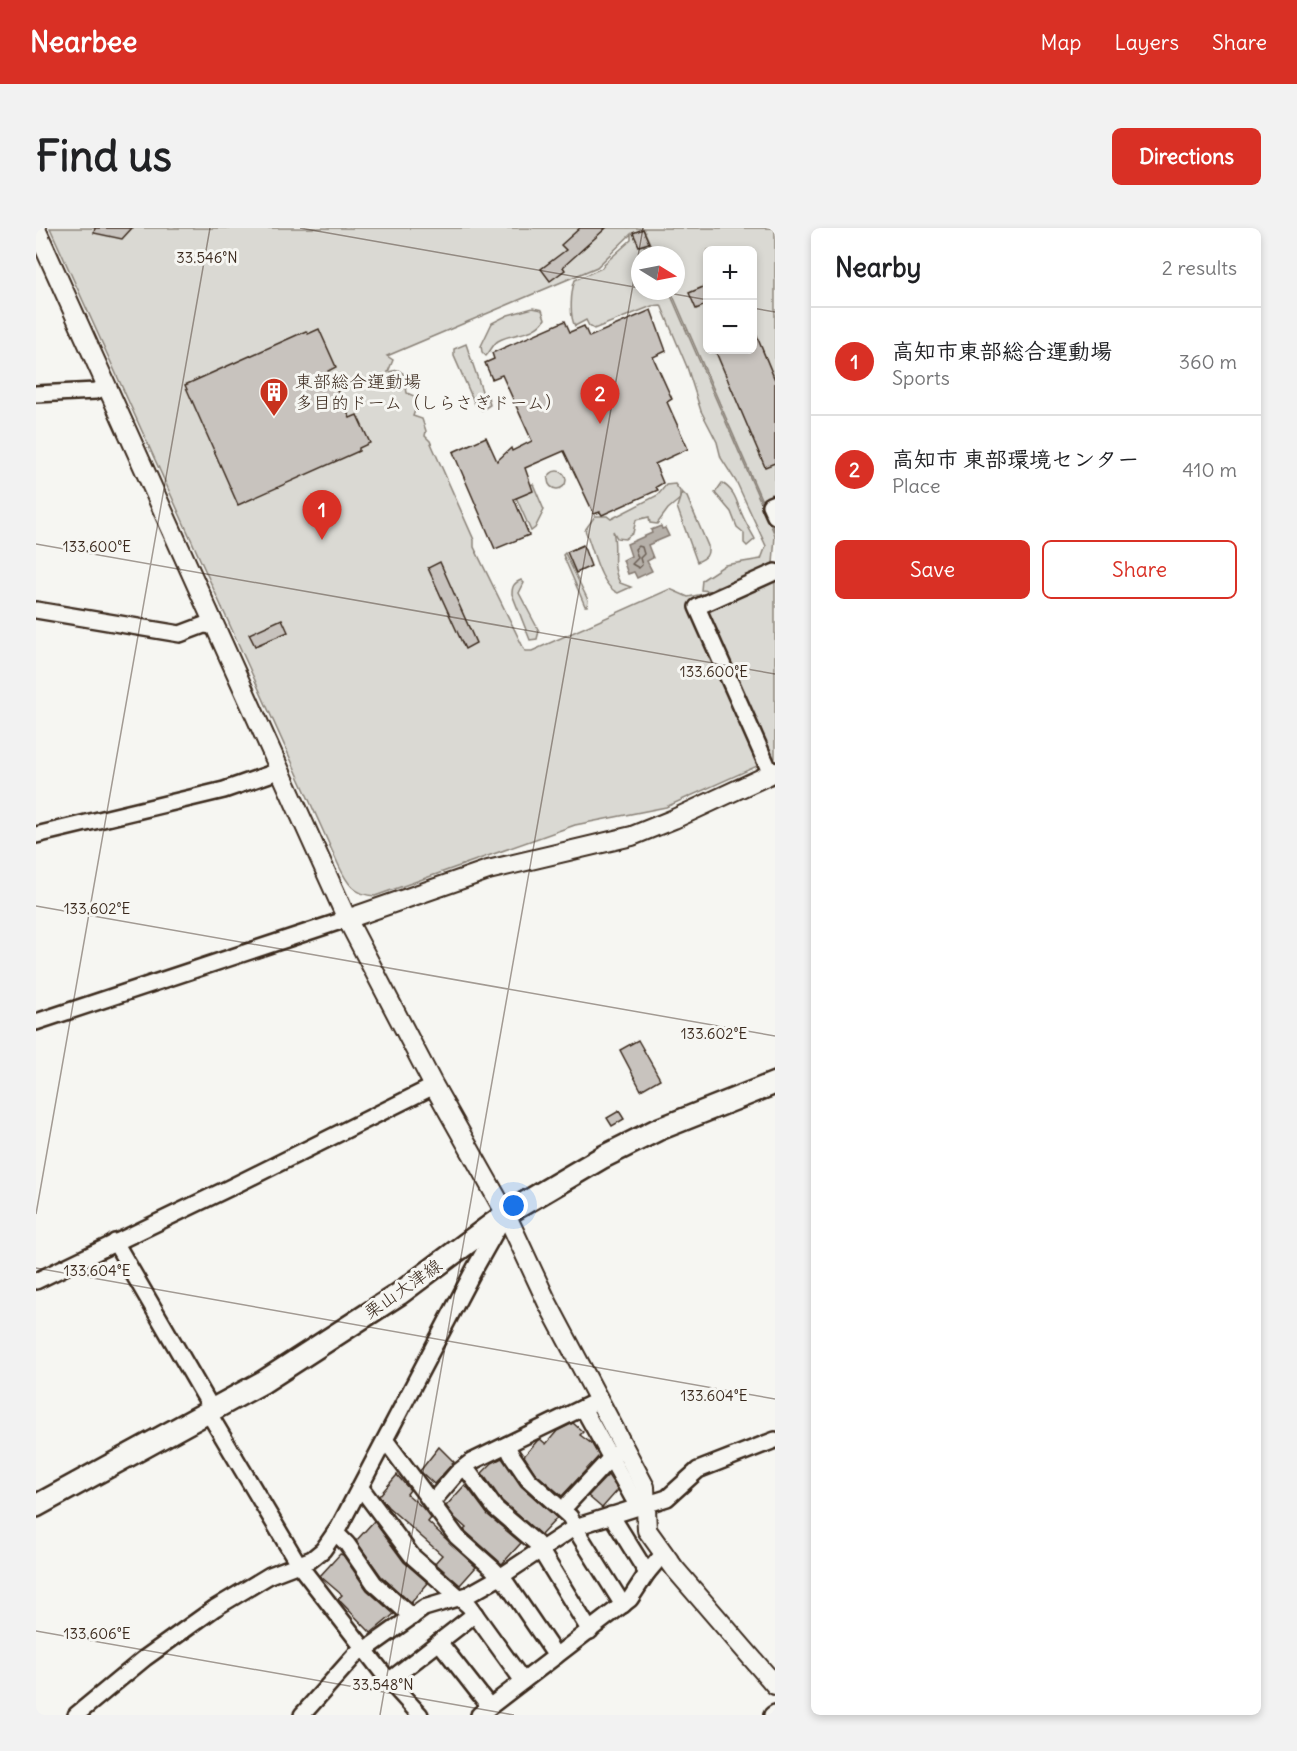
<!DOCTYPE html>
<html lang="en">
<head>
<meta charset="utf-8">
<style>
	:root { --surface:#fff; --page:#f2f2f2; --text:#202124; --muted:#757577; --line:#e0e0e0; --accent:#d93025 }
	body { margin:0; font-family:Delius,"Klee One",sans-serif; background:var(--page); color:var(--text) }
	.controls { position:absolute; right:18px; top:18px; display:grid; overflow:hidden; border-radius:9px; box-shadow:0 3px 9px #0003 }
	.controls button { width:54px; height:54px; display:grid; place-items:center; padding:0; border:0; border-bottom:2px solid var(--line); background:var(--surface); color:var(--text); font:30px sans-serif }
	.compass { position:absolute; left:595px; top:18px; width:54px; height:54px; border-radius:50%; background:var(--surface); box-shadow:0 3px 9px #0003; rotate:100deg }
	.you { position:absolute; left:478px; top:978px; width:21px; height:21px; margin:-15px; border:4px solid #fff; border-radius:50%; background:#1a73e8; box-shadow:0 0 0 9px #1a73e833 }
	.badge { display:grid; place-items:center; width:39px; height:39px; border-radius:50%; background:var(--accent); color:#fff; font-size:20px; font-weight:700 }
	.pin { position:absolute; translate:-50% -50px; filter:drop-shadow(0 2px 3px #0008) }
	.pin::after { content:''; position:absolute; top:32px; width:21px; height:18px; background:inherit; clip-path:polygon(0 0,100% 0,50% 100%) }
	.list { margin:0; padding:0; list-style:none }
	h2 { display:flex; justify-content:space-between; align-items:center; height:78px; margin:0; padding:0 24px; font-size:26px }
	h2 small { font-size:20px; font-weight:400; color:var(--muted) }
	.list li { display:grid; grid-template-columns:39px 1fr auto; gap:18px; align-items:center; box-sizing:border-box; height:108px; padding:0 24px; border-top:2px solid var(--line) }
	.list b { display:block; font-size:22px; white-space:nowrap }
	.list p { margin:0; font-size:20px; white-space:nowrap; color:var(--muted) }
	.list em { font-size:20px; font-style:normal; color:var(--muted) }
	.actions { display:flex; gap:12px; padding:18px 24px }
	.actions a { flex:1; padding:14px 0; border:2px solid var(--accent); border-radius:9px; text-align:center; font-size:21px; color:var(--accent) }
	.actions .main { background:var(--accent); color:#fff }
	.map { position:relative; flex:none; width:739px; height:1487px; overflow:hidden; border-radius:9px }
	header { display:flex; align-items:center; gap:36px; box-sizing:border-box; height:84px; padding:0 30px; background:var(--accent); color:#fff }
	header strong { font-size:28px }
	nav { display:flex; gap:33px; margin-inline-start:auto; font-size:21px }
	.intro { display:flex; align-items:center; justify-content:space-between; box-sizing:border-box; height:144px; padding:0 36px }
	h1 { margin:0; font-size:42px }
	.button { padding:15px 27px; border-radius:9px; background:var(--accent); color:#fff; font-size:21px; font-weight:700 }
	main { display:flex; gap:36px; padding:0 36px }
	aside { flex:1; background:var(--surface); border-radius:9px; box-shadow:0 3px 9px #0003 }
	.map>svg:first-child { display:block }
</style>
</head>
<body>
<header>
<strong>Nearbee</strong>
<nav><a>Map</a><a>Layers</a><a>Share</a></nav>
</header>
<div class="intro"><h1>Find us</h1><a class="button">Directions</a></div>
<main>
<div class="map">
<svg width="739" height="1487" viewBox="0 0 739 1487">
	<rect width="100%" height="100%" fill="#f6f6f2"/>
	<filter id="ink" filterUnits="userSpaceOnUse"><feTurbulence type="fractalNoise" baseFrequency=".0167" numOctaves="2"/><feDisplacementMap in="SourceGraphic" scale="12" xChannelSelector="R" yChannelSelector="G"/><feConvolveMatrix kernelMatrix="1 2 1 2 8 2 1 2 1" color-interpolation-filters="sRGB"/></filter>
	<g filter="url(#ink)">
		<!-- green -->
		<g fill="#dad9d3" stroke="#8a8278" stroke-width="1.5" fill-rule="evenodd">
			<path d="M14 0H739V303L635 63H640V27H619L607 0 608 18H613L618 27H604V63H633L739 307 737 336H739V530L630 579 539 597 339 668C318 667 311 655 303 638ZM595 6V12L568 36 566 40 539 52C535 63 533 88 539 98L550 92 553 98 558 101 616 78 625 77 651 139 665 183 681 214 685 230 701 255 730 318 725 331 689 337 666 352 665 362 675 363 681 359 685 360 678 364 652 369 634 361 496 423H489L438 319V312L394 213 389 208 390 203 386 191 377 188 380 180 378 168 371 165 368 146 362 142 352 144 357 132 351 128 561 39ZM672 22H716V122H672Z"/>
			<path d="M497 80 506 82 509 91C498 108 478 104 462 113 457 116 454 124 450 128L446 124 445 118 456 95 472 87Z"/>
			<polygon points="430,116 448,169 452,169 454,177 446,182 439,176 418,128 418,121"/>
			<circle cx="521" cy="252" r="9"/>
			<path d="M686 255C699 263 700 272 705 284 709 294 714 302 719 311L711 318 708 315V305L701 299 695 284 679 265Z"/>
			<polygon points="497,256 508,282 499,300 495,303 475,258 487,259"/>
			<path d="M639 256 644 263V271L632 281 621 296 614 295 613 289 600 292 597 305 589 311 581 310 577 303C582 322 574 338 584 355L595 359 582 365C564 358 557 320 549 302L559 288H571L575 291 622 267 630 257Z"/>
			<path d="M646 264 651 269 672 318C673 328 670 330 661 334L641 279Z"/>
			<polygon points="529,325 552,372 551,378 549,378 527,327"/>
			<path d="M485 352 488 355 483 365 503 403 501 411 494 412 476 366C476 358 478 355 485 352Z"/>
		</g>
		<!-- water -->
		<polygon fill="#b6b0a9" stroke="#857a71" stroke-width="1.5" points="625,298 626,301 629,300 633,308 612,317 617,330 611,333 616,343 601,350 598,344 592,346 587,332 595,328 591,316 616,305 615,302"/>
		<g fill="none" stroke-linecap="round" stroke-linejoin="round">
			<!-- shore -->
			<polygon stroke="#6c6056" stroke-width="1.5" points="602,318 606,319 608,326 604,330 606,337 603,340 596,336 602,330 599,321"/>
		</g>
		<!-- building -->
		<g fill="#c8c3be" stroke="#3b2a1e" stroke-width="1.5">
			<polygon points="59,0 96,0 86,11 58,5"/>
			<polygon points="544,0 570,0 527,39 529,42 514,53 505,41 530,22 525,17"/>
			<polygon points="607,1 613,15 603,18 597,5"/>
			<polygon points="672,57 672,76 660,81 653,65"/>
			<polygon points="615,82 630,123 617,129 636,171 631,174 652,221 619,236 627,255 620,259 622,262 566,287 564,284 558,286 528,223 489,240 497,263 478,271 493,307 459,321 417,224 450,209 461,233 475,220 476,223 496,213 466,147 456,151 449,135 458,131 456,125 529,93 534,104 548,98 553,109"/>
			<polygon points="717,99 739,152 739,235 729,239 679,122 717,122"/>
			<polygon points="283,101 300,139 292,143 314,190 321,187 334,215 323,220 323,223 202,277 149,157 270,103 272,106"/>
			<polygon points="547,317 555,338 540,345 531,324"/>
			<polygon points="404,334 440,415 429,421 392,340"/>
			<polygon points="246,391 252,404 219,418 213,406"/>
			<polygon points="602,812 624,851 605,862 584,822"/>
			<polygon points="583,883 588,891 576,898 571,890"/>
			<polygon points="537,1195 547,1204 544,1207 556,1216 563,1228 526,1268 499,1245 488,1228 501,1213 504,1211 510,1216 521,1203"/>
			<polygon points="403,1219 418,1234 398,1256 384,1243"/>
			<polygon points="466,1230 485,1258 521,1290 505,1307 466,1273 446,1245 456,1235"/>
			<polygon points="361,1247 374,1262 371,1266 386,1279 395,1290 392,1294 440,1339 424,1357 399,1335 406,1327 352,1279 343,1268"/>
			<polygon points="572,1247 582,1262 566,1280 552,1268"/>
			<polygon points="428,1258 432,1260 452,1287 485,1315 466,1336 428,1302 430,1300 419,1290 410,1278"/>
			<polygon points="338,1293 368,1334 392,1355 375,1375 345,1348 320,1313"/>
			<polygon points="304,1326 307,1327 331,1362 358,1386 335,1405 302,1371 306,1367 284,1348"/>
		</g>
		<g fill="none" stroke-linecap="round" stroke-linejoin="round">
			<!-- minor casing -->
			<g stroke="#3b2a1e" stroke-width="20">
				<g id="minor">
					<polyline points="0,166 60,163 71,158"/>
					<polyline points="739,275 734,277 739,288"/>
					<polyline points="0,382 144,406 168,397 178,398"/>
					<polyline points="735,546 661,379 739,344"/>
					<polyline points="0,607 188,562 234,546 243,541"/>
					<polyline points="0,794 311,691"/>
					<polyline points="79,1014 176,1181"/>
					<polyline points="0,1053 193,960 398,858"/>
					<polyline points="547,1180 602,1279"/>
					<polyline points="172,1184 263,1337 353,1453 384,1487"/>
					<polyline points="350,1213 421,1309 456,1340 471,1356 520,1428"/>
					<polyline points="471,1217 475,1226 492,1251 534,1289 545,1310 587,1377"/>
					<polyline points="429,1239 459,1280 500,1315 554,1403"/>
					<polyline points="325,1260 376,1328 433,1378 487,1453"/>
					<polyline points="396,1274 421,1245 435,1234 563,1172"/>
					<polyline points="527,1281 580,1224"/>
					<polyline points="575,1287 611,1345"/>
					<polyline points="300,1305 311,1316 338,1355 376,1389"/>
					<polyline points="403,1414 453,1478"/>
					<polyline points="353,1453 439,1386"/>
					<polyline points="40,1487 109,1430 179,1380 234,1347 276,1331 287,1322 303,1299 439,1040 466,992"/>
					<polyline points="266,1487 321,1425 329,1422 388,1380 432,1367 464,1349 539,1299 631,1270 662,1242 739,1212"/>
					<polyline points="443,1487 594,1371 611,1345 627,1326"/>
					<polyline points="736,1487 739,1485"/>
				</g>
			</g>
			<!-- tertiary casing -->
			<g stroke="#3b2a1e" stroke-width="22">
				<g id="tertiary">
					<polyline points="0,1 311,691 398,858 470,986 511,1074 609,1259 611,1302 639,1341 739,1457"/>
					<polyline points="311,691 452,642 596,608 638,591 739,544"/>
				</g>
			</g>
			<!-- secondary casing -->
			<g stroke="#3b2a1e" stroke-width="26">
				<polyline id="secondary" points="0,1278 227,1154 363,1066 470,986 567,929 621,902 739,855"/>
			</g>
			<!-- minor -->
			<use href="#minor" stroke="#f6f6f2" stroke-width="15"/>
			<!-- tertiary -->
			<use href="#tertiary" stroke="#f6f6f2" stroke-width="18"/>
			<!-- secondary -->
			<use href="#secondary" stroke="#f6f6f2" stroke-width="21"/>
		</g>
	</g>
	<!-- ticks -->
	<path fill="none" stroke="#3b2a1e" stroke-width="1.5" stroke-opacity="0.45" d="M264 0 604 60M621 63 672 72M716 80 739 84M0 316 739 446M0 678 739 808M0 986 174 0M0 1040 739 1171M0 1403 478 1487M344 1487 607 0"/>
	<!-- icons -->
	<defs>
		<g id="building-pin" transform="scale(1.5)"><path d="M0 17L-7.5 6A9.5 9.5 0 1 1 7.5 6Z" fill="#c8321e" stroke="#f6f6f2"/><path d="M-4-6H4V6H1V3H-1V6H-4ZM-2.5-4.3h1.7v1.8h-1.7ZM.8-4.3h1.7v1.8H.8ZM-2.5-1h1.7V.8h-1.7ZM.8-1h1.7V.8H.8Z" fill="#fff"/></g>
	</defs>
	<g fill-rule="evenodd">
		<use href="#building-pin" x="238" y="164"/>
	</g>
	<g text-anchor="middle" stroke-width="6" stroke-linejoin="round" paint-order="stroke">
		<!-- poi labels -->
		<g font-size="18" fill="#3b2a1e" stroke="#f6f6f2" text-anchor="start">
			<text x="259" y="160">東部総合運動場<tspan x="259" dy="21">多目的ドーム（しらさぎドーム）</tspan></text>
		</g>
		<!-- street labels -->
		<g font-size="18" fill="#3b2a1e" stroke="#f6f6f2">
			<text transform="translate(367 1061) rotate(-35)" y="6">栗山大津線</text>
		</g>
	</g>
	<g font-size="15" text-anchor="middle" fill="#3b2a1e" stroke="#f6f6f2" stroke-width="6" stroke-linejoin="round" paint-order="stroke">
		<text x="171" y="35">33.546°N</text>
		<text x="61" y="324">133.600°E</text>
		<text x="678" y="449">133.600°E</text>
		<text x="61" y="686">133.602°E</text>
		<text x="678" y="811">133.602°E</text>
		<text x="61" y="1048">133.604°E</text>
		<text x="678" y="1173">133.604°E</text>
		<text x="61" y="1411">133.606°E</text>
		<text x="347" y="1462">33.548°N</text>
	</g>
</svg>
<div class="controls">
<button>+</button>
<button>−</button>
</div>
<svg class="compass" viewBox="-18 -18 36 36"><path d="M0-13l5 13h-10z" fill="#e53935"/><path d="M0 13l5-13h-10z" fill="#757577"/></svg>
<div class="you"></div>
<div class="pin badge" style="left:286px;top:312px">1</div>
<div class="pin badge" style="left:564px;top:196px">2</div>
</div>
<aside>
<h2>Nearby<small>2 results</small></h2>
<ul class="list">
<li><span class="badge">1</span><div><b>高知市東部総合運動場</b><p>Sports</p></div><em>360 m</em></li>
<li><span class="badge">2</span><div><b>高知市 東部環境センター</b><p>Place</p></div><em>410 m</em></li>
</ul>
<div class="actions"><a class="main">Save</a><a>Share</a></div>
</aside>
</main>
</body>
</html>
